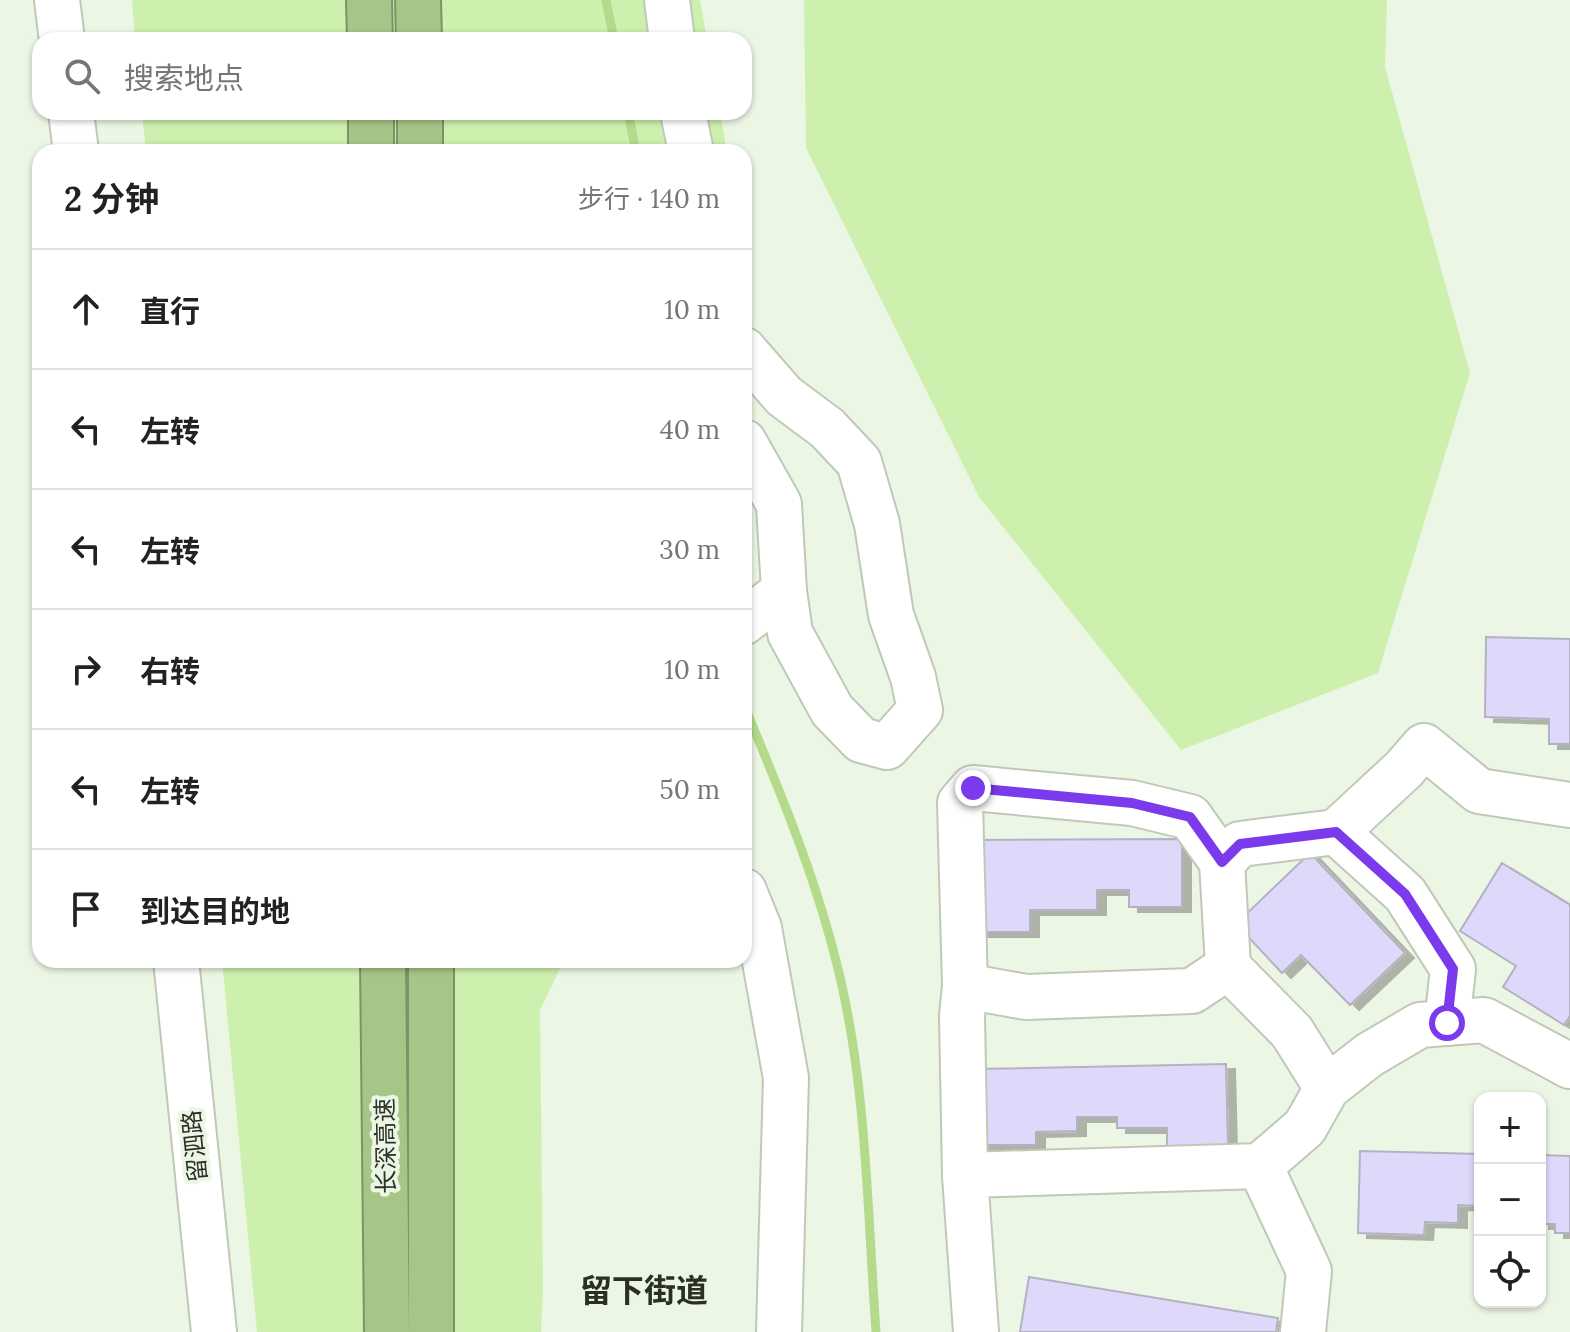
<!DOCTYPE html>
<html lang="zh">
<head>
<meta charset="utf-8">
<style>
	:root { --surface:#fff; --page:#f6f6f6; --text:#222; --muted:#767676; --line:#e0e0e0 }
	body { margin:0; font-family:Lora,"Noto Sans SC",serif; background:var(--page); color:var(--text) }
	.controls { position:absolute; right:24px; bottom:24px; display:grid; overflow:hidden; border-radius:16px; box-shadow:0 2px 6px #0004 }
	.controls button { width:72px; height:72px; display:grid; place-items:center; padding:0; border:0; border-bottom:2px solid var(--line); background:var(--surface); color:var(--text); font:40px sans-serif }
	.stop { position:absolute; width:24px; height:24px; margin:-18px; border:6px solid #7c3aed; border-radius:50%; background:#fff }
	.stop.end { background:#7c3aed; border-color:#fff; box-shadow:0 2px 8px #0008 }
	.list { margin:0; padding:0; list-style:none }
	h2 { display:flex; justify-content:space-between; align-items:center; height:104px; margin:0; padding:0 32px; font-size:34px }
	h2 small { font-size:26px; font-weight:400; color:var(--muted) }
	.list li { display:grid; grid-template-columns:52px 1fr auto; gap:24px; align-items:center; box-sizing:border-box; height:120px; padding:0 32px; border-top:2px solid var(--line) }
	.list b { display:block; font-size:30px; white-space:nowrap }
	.list em { font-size:26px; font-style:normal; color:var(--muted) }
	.icon { flex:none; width:44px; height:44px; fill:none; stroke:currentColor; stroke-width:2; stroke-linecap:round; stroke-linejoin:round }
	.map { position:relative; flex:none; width:1570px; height:1332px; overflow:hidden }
	.search { position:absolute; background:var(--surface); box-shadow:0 2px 6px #0004; left:32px; top:32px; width:720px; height:88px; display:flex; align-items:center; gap:20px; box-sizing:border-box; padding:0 28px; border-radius:24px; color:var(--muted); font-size:30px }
	.panel { position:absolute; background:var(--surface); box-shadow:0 2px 6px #0004; left:32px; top:144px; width:720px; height:824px; border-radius:24px }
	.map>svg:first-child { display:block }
</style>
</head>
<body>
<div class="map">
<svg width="1570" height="1332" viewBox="0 0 1570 1332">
	<defs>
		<filter id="shadow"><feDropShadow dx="9" dy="5" stdDeviation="0" flood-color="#0004"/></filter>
	</defs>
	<rect width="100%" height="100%" fill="#ecf6e4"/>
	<!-- green -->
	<g fill="#cef0ae">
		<polygon points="132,0 700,0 707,40 135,40"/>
		<polygon points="804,0 1387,0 1385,67 1470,373 1378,673 1181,750 979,497 806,148"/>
		<polygon points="142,112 720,112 727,152 146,152"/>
		<polygon points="222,960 564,960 540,1010 543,1290 541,1332 257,1332"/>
	</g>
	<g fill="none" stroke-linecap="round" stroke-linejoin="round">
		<!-- stream -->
		<g stroke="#b3db8b" stroke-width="9">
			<polyline points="606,0 614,40"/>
			<polyline points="628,112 636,152"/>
			<path d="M744 705C778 787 813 870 835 957 867 1078 867 1208 876 1332"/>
		</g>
	</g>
	<!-- building -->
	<g fill="#ded9fa" stroke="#b4b1c3" stroke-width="2" filter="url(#shadow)">
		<polygon points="1486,637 1570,639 1570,744 1549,744 1549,719 1485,717"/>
		<polygon points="1182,839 1182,907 1129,907 1129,890 1097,890 1097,910 1030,910 1030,932 973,932 972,840"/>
		<polygon points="1310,853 1405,953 1350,1005 1301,955 1282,973 1236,924"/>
		<polygon points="1502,863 1570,905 1570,1016 1564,1025 1503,987 1516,966 1460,931"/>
		<polygon points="1226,1064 1228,1145 1167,1146 1167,1128 1117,1128 1117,1117 1077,1117 1077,1131 1036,1132 1036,1145 978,1145 976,1069"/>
		<polygon points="1360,1151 1480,1154 1480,1206 1458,1205 1458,1223 1425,1222 1424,1235 1358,1233"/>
		<polygon points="1540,1155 1570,1156 1570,1233 1555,1233 1555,1224 1540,1224"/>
		<polygon points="1029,1277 1278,1318 1276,1332 1020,1332"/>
	</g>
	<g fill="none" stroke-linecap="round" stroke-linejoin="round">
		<!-- minor casing -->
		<g stroke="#c0c9b8" stroke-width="48">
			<g id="minor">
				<polyline points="57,0 62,40"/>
				<polyline points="667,0 672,40"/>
				<polyline points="71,112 76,152"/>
				<polyline points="683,112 691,152"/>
				<polyline points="744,350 784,396 827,428 859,462 877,524 891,615 913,677 920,710 887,747 861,740 832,710 790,633 784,591"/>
				<polyline points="744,442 779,504 784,591 744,622"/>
				<polyline points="1336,832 1405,894 1453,969 1447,1023"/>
				<polyline points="744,891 759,928 786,1078 779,1332"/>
				<polyline points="176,960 214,1332"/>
				<polyline points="965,986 960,803 973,788 1132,803 1190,817 1222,862"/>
				<polyline points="1327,1088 1292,1032 1228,967 1222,862 1240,844 1336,832 1404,769 1424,746 1479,791 1570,805"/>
				<polyline points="1260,1166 1309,1271 1303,1332"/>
				<polyline points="965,1175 962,1016 965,986 1026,997 1192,991 1228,967"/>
				<polyline points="976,1332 965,1175 1260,1166 1305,1127 1327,1088 1369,1055 1420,1025 1484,1020 1570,1066"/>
			</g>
		</g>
		<!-- highway casing -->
		<g stroke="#7c9267" stroke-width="48">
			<g id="highway">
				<polyline points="369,0 370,40"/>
				<polyline points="418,0 419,40"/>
				<polyline points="371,112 371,152"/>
				<polyline points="420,112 420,152"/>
				<polyline points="383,960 387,1332"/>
				<polyline points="431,960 431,1332"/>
			</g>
		</g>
		<!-- minor -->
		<use href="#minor" stroke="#fff" stroke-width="44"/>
		<!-- highway -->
		<use href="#highway" stroke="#a6c688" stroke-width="44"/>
	</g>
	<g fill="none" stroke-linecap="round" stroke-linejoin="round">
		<!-- route -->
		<polyline stroke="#7c3aed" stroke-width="10" points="973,788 1132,803 1190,817 1222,862 1240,844 1336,832 1405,894 1453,969 1447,1023"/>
	</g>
	<g text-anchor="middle" stroke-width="8" stroke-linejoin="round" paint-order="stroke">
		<!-- street labels -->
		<g font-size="24" fill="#2d3029" stroke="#ecf6e4">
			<text transform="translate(195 1146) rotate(-96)" y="8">留泗路</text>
			<text transform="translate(386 1146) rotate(-91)" y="8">长深高速</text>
		</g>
		<!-- district labels -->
		<g font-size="32" font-weight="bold" fill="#2a3123" stroke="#ecf6e4">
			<text x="644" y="1302">留下街道</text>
		</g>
	</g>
</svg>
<div class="controls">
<button>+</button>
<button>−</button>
<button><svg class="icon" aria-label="locate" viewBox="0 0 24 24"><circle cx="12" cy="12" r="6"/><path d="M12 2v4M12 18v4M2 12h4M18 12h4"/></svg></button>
</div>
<div class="stop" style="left:1447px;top:1023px"></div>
<div class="stop end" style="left:973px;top:788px"></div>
<div class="search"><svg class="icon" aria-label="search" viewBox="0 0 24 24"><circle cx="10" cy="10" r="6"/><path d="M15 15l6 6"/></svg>搜索地点</div>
<section class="panel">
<h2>2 分钟<small>步行 · 140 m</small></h2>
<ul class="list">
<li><svg class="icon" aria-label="ahead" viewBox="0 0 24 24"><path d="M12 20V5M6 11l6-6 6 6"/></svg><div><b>直行</b></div><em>10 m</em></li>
<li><svg class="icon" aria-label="left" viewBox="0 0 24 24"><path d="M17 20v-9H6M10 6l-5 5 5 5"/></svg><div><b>左转</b></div><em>40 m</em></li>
<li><svg class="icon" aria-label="left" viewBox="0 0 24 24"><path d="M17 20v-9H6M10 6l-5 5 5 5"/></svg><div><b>左转</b></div><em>30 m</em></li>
<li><svg class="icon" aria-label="right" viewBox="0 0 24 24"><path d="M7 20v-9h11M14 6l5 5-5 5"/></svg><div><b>右转</b></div><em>10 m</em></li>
<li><svg class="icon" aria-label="left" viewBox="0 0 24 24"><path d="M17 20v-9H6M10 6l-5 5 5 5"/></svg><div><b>左转</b></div><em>50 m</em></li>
<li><svg class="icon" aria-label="arrive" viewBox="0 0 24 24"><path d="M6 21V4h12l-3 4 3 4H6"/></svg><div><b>到达目的地</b></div></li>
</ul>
</section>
</div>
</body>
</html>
